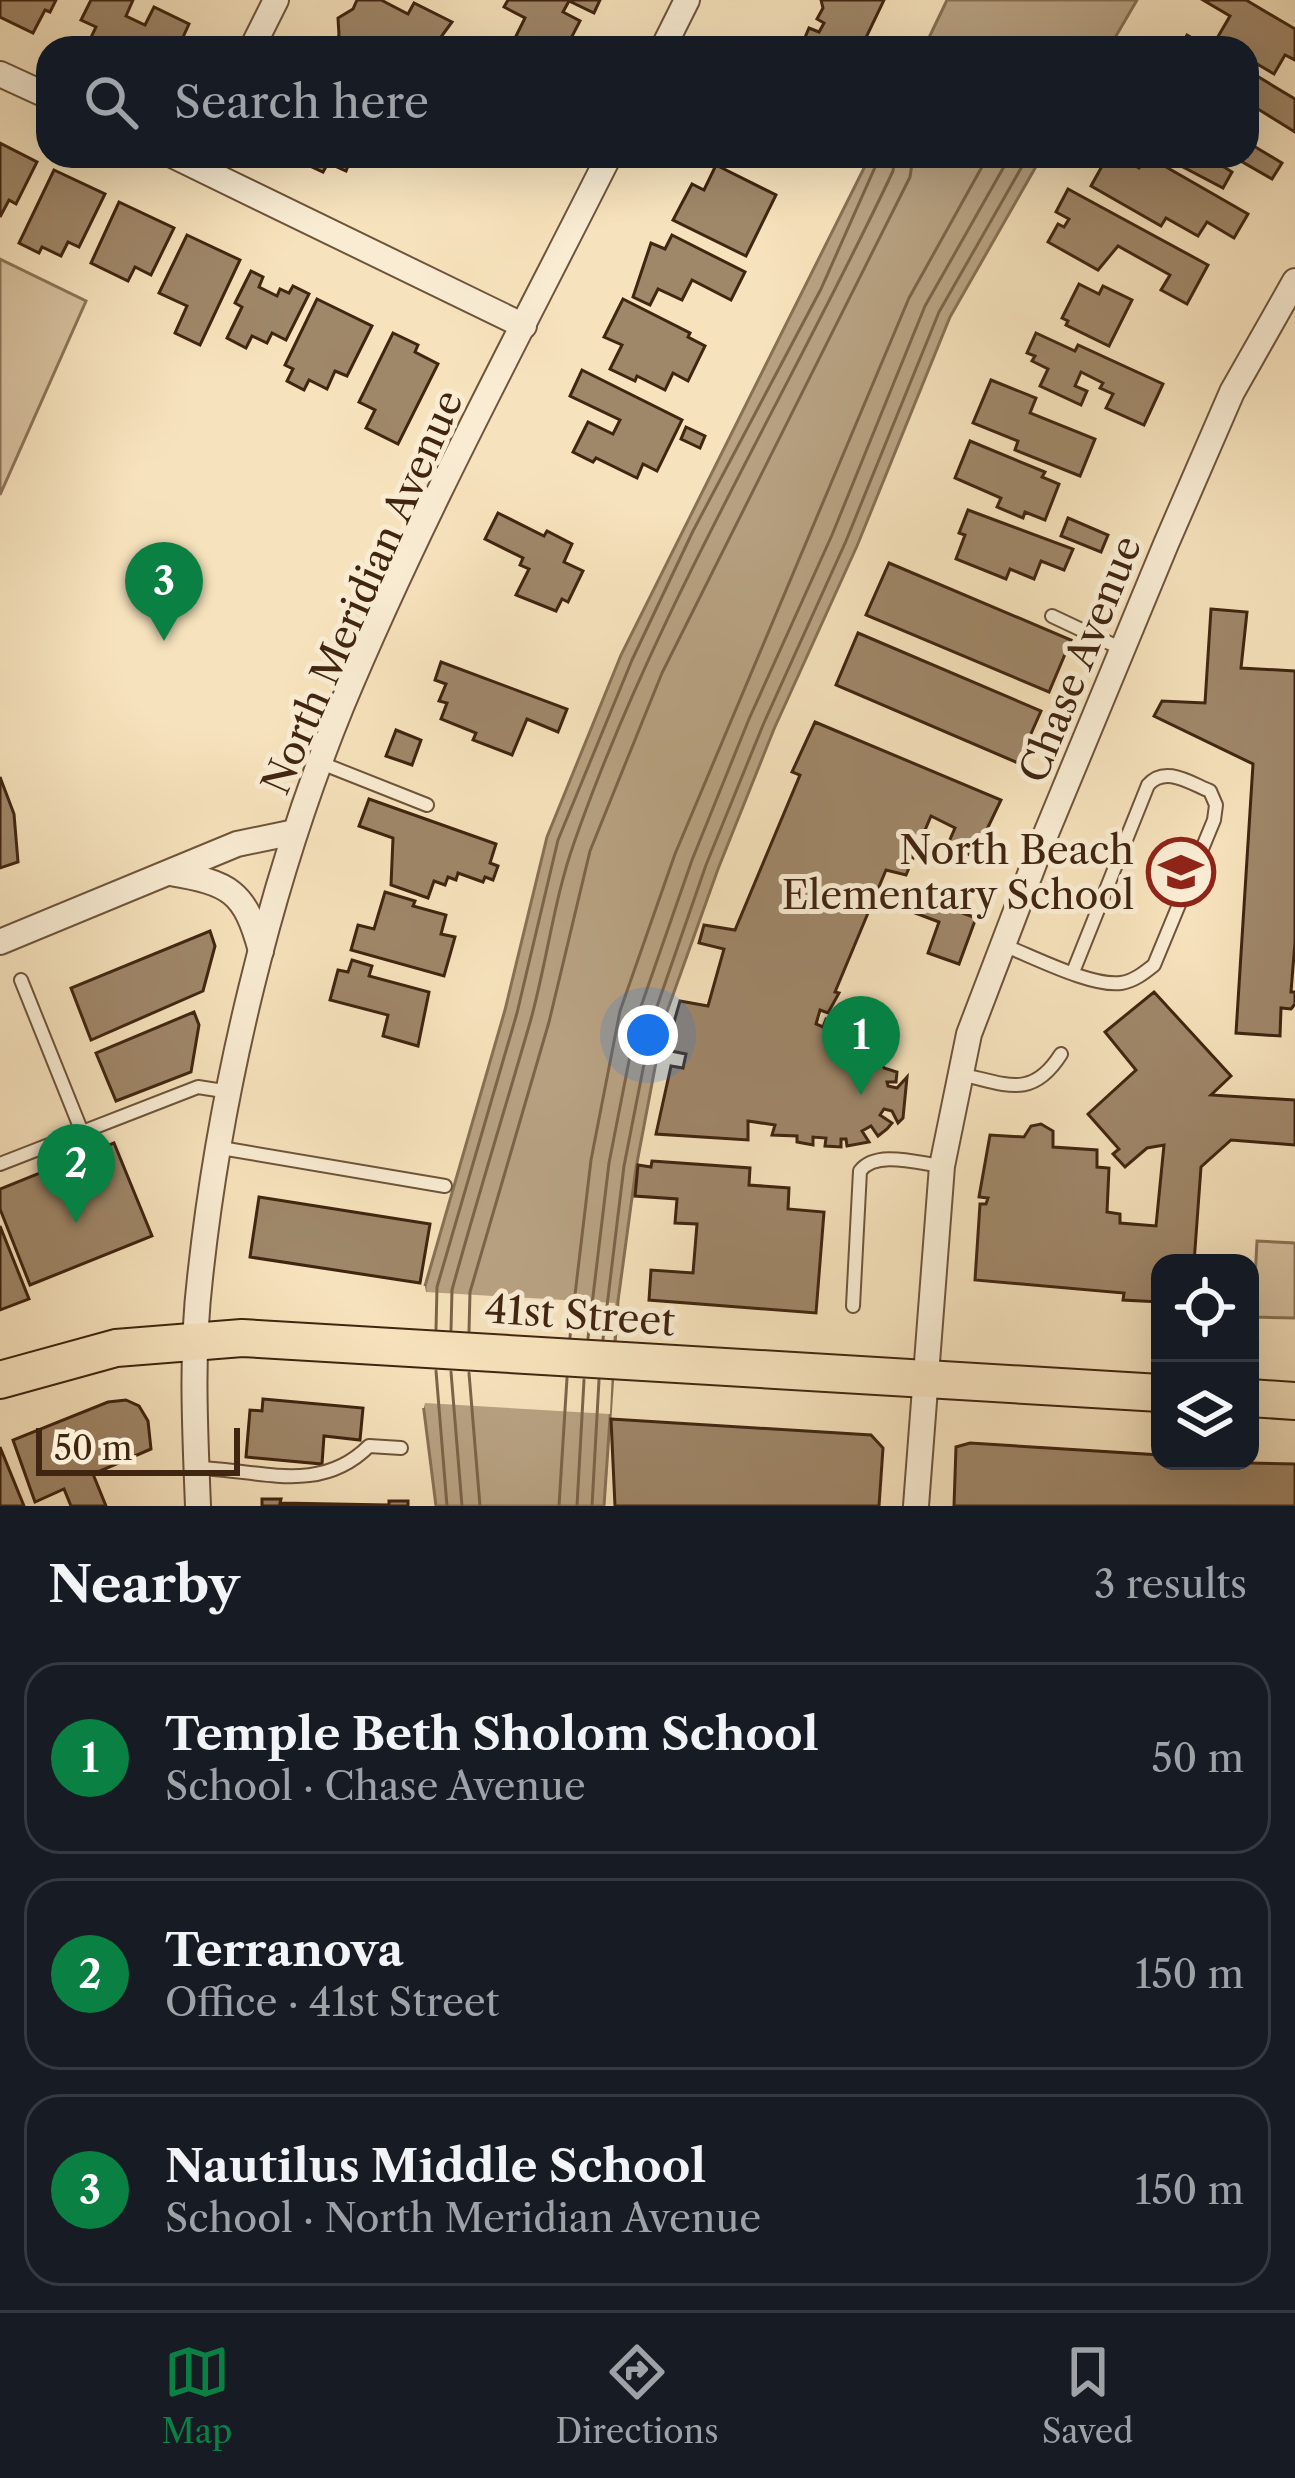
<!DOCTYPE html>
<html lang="en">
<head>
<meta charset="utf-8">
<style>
	:root { --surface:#171b24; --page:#20242c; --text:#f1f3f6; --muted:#9ea1a6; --line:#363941; --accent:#0b8043 }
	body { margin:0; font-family:"Libre Caslon Text",serif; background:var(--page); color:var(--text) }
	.controls { position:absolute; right:36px; bottom:36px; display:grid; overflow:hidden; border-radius:24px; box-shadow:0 12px 48px #0002 }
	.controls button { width:108px; height:108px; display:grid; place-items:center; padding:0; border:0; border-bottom:3px solid var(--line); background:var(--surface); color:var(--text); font:60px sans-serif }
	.scale { position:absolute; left:36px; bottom:30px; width:204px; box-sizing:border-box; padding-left:12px; border:6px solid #402510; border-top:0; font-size:33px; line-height:42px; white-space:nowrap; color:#402510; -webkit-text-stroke:9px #f9ecd3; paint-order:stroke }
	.you { position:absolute; left:648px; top:1035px; width:42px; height:42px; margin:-30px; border:9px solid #fff; border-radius:50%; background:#1a73e8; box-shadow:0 0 0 18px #1a73e833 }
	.badge { display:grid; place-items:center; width:78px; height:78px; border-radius:50%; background:var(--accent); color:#fff; font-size:39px; font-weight:700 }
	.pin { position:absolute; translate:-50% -99px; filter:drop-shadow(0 3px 6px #0008) }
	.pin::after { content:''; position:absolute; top:63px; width:42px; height:36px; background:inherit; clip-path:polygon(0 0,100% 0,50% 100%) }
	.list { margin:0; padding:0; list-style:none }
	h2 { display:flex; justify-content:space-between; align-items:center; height:156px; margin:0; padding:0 48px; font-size:51px }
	h2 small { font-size:39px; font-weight:400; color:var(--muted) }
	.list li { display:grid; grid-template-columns:78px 1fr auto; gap:36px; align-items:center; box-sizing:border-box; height:192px; margin:0 24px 24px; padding:0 24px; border:3px solid var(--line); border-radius:36px }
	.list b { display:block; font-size:45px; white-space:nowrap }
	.list p { margin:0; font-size:39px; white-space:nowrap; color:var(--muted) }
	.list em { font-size:39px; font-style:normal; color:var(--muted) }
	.icon { flex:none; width:66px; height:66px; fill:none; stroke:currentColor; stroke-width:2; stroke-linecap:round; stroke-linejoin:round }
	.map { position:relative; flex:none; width:1295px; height:1506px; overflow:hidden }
	.search { position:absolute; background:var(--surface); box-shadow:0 12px 48px #0002; left:36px; right:36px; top:36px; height:132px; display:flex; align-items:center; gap:30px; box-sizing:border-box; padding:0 42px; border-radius:36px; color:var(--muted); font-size:45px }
	.sheet { height:804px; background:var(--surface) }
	nav { display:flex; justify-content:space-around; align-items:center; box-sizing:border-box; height:168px; border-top:3px solid var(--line); background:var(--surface); font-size:33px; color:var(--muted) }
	nav a { display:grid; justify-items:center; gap:6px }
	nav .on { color:var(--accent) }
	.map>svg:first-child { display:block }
</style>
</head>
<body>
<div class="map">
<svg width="1295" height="1506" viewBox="0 0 1295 1506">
	<rect width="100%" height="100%" fill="#f6e2bc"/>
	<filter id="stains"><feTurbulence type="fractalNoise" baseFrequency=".00167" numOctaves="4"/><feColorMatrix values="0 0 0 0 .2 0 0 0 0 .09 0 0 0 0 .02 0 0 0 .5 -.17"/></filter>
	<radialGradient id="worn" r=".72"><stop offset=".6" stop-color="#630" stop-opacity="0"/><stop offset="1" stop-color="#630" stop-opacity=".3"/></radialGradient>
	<!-- green -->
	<g fill="#d7c29f" stroke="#8c7458" stroke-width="3">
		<polygon points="0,259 86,301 0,495"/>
		<polygon points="1257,1241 1295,1243 1295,1318 1253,1317"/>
	</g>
	<!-- water -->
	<g fill="#b8a282" stroke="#887054" stroke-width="3">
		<polygon points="947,0 1137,0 1109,48 924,48"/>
		<polygon points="870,156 1042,156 950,317 857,546 774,729 718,869 664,1020 636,1168 618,1301 604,1506 436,1506 423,1403 425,1286 505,1010 547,837 621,655"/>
	</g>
	<!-- pier -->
	<polygon fill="#f6e2bc" points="419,1286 425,1286 426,1292 615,1303 610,1414 425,1403 424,1408 418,1408"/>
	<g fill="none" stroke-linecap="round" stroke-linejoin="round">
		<!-- shore -->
		<g stroke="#7c6449" stroke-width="3">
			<polyline points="436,1329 437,1287 517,1013 558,840 632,660 693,531 821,289 880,156"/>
			<path d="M451 1330 452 1290C477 1199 505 1109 531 1019 547 961 554 899 574 843 656 608 788 395 893 171L895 156"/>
			<polyline points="469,1331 470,1292 549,1022 590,851 662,673 910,177 913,156"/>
			<polyline points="570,1337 591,1160 620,1011 675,854 909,298 988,156"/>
			<polyline points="588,1338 609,1163 638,1015 692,860 749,719 832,535 925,306 1010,156"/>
			<polyline points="603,1339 624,1166 653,1018 706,865 763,725 846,541 939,312 1028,156"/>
			<polyline points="436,1371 447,1506"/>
			<polyline points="451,1372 462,1506"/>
			<polyline points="469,1373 480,1506"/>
			<polyline points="559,1506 567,1378"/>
			<polyline points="577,1506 584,1380"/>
			<polyline points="592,1506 599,1380"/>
		</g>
	</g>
	<!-- building -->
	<g fill="#9f8769" stroke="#402510" stroke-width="3">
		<polygon points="0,0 56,0 50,12 45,10 33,33 0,17"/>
		<polygon points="91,0 133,0 126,16 145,25 154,7 189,24 178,48 86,48 96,27 81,20"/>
		<polygon points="357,0 381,0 408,14 414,3 452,22 433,48 421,43 419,47 403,39 398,48 333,48 339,35 338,18 353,9"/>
		<polygon points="508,0 600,0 594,13 569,1 563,12 580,21 566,48 541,48 516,36 525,18 504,7"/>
		<polygon points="821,0 884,0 861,48 791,48 793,43 801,47 809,28 819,32 824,23 817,19 823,8"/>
		<polygon points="1203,0 1246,0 1295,29 1295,60 1285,55 1274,74 1247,58 1247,48 1230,48 1216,40 1230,16"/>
		<polygon points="1187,35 1209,48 1180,48"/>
		<polygon points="1247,70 1295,99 1295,132 1258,109 1247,127"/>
		<polygon points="1247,142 1282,163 1272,179 1232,156 1247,156"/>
		<polygon points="0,143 37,162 16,204 9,200 0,217"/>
		<polygon points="299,156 352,156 346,171 328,163 323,172 297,160"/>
		<polygon points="1147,156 1248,214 1234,238 1207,222 1198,236 1166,218 1161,226 1091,186 1106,159 1116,164 1120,157 1139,168"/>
		<polygon points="1162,156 1219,156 1216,162 1232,172 1223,188"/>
		<polygon points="716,165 776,195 746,256 673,220 692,184 704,190"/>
		<polygon points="54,170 105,194 79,247 68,242 61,256 42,247 39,253 19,243"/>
		<polygon points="1068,189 1208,265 1187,304 1161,290 1170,275 1118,246 1098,270 1048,242 1058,224 1064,227 1069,219 1056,212"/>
		<polygon points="119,202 174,228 151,275 135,267 128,281 91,263"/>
		<polygon points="187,235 240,260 200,345 175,333 187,306 159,293"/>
		<polygon points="672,235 745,272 731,300 692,280 682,300 658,289 650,305 633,297 651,243 665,249"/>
		<polygon points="251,271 263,277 259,287 277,296 280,289 289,293 293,286 309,294 286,340 272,333 267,343 252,336 246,348 227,338 242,307 235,303"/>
		<polygon points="1079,284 1099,294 1103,286 1132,300 1109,346 1066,325 1068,321 1062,318"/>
		<polygon points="317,299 372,326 347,376 335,371 327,389 309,380 304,390 287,381 293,369 285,365"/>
		<polygon points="623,299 690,333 688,337 705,346 688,381 673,373 665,390 637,376 635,381 610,369 622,345 604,337"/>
		<polygon points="393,333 418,345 415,352 438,364 398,444 366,428 375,410 359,402"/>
		<polygon points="1036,333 1075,351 1078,345 1163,384 1144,425 1106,408 1113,394 1100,388 1103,383 1081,372 1075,386 1087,391 1081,405 1040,386 1048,369 1032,361 1035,356 1027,353"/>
		<polygon points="582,370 682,420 657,471 643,464 637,478 596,458 593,462 573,452 588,422 613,434 620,420 570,396"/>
		<polygon points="991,380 1036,398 1030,413 1095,439 1080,476 1015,450 1018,441 973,423"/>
		<polygon points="686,427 705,436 700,448 681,439"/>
		<polygon points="970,441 1045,472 1042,477 1059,484 1045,520 1025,512 1023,518 997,507 1001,498 955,478"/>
		<polygon points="968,510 1073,549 1064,570 1041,561 1034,579 1010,569 1006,579 956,559 965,535 959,533"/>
		<polygon points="498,513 544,536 547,531 572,544 564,562 583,571 568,602 562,599 556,611 516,595 529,569 520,565 523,558 485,539"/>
		<polygon points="1068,518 1108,535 1101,552 1061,536"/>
		<polygon points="889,563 1071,640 1049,692 866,615"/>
		<polygon points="1211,609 1247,612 1241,668 1295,671 1295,942 1291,992 1295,992 1295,1004 1291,1009 1281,1008 1280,1036 1236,1033 1253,764 1154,716 1162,701 1205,703"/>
		<polygon points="858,633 1041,711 1018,763 836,685"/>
		<polygon points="441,662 567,709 558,732 527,719 512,755 473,740 476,733 441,719 447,703 439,701 446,684 435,680"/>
		<polygon points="815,722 1001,800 979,846 973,842 968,854 948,844 955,828 931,816 906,875 886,870 835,992 839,993 828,1013 820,1010 816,1024 823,1027 826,1019 840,1023 838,1030 844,1032 847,1025 855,1026 868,1034 864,1044 869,1047 874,1038 888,1051 880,1061 884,1068 897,1072 896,1082 887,1082 888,1086 897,1088 907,1077 903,1118 898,1123 892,1111 884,1109 880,1115 892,1123 887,1129 878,1136 871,1126 862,1131 869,1142 847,1146 846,1139 841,1139 841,1147 825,1146 826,1138 813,1137 813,1145 797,1142 797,1136 772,1135 775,1125 748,1121 748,1140 656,1134 671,1066 683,1068 686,1054 666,1050 680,1001 708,1006 724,949 699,943 704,925 735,930 800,775 792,772"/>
		<polygon points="396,730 421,740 412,765 386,756"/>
		<polygon points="0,777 14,814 18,862 0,868"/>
		<polygon points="369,799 496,844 490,863 498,866 493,880 485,877 483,882 458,873 456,880 448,877 445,885 434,881 428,898 391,885 393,838 359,826"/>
		<polygon points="889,886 976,918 959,964 928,953 939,922 883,901"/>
		<polygon points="385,892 415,901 413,906 446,915 441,934 455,937 444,976 351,950 358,925 374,929"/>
		<polygon points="210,931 215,946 203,991 91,1040 71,988"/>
		<polygon points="352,960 372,966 369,976 429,992 418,1046 383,1036 388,1015 330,1000 338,970 348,972"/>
		<polygon points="1154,992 1231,1076 1211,1095 1295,1100 1295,1145 1231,1140 1201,1167 1194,1263 1160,1263 1160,1302 1123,1300 1124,1293 975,1280 980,1204 986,1204 988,1198 979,1197 990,1135 1024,1137 1031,1126 1041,1124 1053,1131 1053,1147 1097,1150 1097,1167 1109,1168 1107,1212 1120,1214 1120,1223 1156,1226 1164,1145 1147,1148 1125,1167 1113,1154 1119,1149 1088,1114 1136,1070 1105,1032"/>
		<polygon points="194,1012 199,1025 191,1072 116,1101 96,1053"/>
		<polygon points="114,1143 152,1236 30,1285 0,1209 0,1189"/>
		<polygon points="652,1161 750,1168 749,1185 789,1188 788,1209 824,1212 816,1313 649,1300 651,1270 693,1273 697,1224 675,1223 677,1199 635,1196 638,1165 651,1167"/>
		<polygon points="259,1197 430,1224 420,1283 250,1257"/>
		<polygon points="0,1226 29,1299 0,1310"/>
		<polygon points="263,1399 363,1408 360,1440 324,1436 322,1464 246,1457 250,1410 262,1411"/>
		<polygon points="126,1400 139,1406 148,1421 151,1449 93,1474 106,1506 71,1506 64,1489 35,1502 13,1440 108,1402"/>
		<polygon points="611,1419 871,1435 883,1448 879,1506 615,1506"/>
		<polygon points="970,1443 1160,1455 1160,1461 1295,1464 1295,1506 954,1506 956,1447"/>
		<polygon points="0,1447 24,1506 0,1506"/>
		<polygon points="262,1499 281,1499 280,1503 389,1505 389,1501 408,1501 408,1506 262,1506"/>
	</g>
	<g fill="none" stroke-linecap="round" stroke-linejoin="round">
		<!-- service casing -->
		<g stroke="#6e543b" stroke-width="16">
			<g id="service">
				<polyline points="1052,616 1122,649"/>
				<polyline points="321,763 427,805"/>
				<path d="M1003 945C1032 956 1091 987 1121 983 1134 981 1144 973 1154 965L1214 820 1216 805 1210 791C1190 783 1165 765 1148 785L1073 972"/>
				<polyline points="21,980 82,1132"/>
				<path d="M960 1074C1006 1084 1032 1100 1061 1054"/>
				<polyline points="221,1148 445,1186"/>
				<polyline points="0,1164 198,1087 230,1092"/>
				<path d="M853 1306 860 1171C876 1150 917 1163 942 1166"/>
				<path d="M197 1468C258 1469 319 1496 369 1446L401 1448"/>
			</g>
		</g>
		<!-- minor casing -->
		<g stroke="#6e543b" stroke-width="28">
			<g id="minor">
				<polyline points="252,48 276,0"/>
				<polyline points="663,48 687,0"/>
				<polyline points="0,74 48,96"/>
				<polyline points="174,156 524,326"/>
				<path d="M170 873C230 883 245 891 261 951"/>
				<polyline points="0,942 237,844 295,832"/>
				<path d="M198 1506C195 1430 191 1354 200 1278 220 1090 270 881 342 705 420 518 518 337 609 156"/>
				<polyline points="916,1506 942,1166 969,1034 1040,848 1166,544 1232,392 1295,281"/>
			</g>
		</g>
		<!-- primary casing -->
		<g stroke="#402510" stroke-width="40">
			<g id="primary">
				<polyline points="0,1380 116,1348 242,1338 1160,1393"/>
				<polyline points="1250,1398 1295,1401"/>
			</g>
		</g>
		<!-- service -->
		<use href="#service" stroke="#f9ecd3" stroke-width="12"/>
		<!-- minor -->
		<use href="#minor" stroke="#f9ecd3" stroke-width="24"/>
		<!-- primary -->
		<use href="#primary" stroke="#f6e2bc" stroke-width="36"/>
	</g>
	<!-- icons -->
	<defs>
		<g id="school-ring" transform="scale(3.45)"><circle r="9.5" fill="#f9ecd3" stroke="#8f2418" stroke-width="1.5"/><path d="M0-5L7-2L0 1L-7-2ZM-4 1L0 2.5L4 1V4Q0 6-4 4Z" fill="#8f2418"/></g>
	</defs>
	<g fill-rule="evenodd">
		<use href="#school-ring" x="1181" y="872"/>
	</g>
	<g text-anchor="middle" stroke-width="10" stroke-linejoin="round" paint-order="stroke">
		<!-- street labels -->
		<g font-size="39" fill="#402510" stroke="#f9ecd3">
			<text transform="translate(362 592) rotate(-66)" y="14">North Meridian Avenue</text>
			<text transform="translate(1080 659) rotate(-68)" y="14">Chase Avenue</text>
			<text transform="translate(580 1315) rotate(4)" y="14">41st Street</text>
		</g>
		<!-- poi labels -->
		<g font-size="39" fill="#402510" stroke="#f9ecd3" text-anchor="end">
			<text x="1134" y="864">North Beach<tspan x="1134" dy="45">Elementary School</tspan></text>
		</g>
	</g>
	<rect width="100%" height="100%" filter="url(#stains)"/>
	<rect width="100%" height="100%" fill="url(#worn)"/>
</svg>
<div class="controls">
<button><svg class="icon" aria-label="locate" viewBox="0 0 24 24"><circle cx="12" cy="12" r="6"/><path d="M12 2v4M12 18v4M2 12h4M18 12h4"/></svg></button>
<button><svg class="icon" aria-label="layers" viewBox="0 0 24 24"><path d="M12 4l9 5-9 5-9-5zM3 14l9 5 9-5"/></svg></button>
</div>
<div class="scale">50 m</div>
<div class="you"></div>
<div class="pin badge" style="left:861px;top:1095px">1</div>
<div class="pin badge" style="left:76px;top:1223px">2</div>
<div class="pin badge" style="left:164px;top:641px">3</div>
<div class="search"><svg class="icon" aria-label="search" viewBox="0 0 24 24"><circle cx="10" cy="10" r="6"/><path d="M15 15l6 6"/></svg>Search here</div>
</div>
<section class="sheet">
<h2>Nearby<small>3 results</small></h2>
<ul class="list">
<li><span class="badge">1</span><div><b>Temple Beth Sholom School</b><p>School · Chase Avenue</p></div><em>50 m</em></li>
<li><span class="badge">2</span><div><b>Terranova</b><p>Office · 41st Street</p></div><em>150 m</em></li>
<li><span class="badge">3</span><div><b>Nautilus Middle School</b><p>School · North Meridian Avenue</p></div><em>150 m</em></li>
</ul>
</section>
<nav>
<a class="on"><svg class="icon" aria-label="map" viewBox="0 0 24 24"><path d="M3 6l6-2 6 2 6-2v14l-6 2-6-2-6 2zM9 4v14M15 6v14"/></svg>Map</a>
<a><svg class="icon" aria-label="directions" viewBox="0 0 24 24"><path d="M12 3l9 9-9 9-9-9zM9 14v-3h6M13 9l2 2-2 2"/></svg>Directions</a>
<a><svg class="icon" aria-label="saved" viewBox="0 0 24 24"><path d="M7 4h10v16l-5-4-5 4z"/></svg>Saved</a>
</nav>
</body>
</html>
